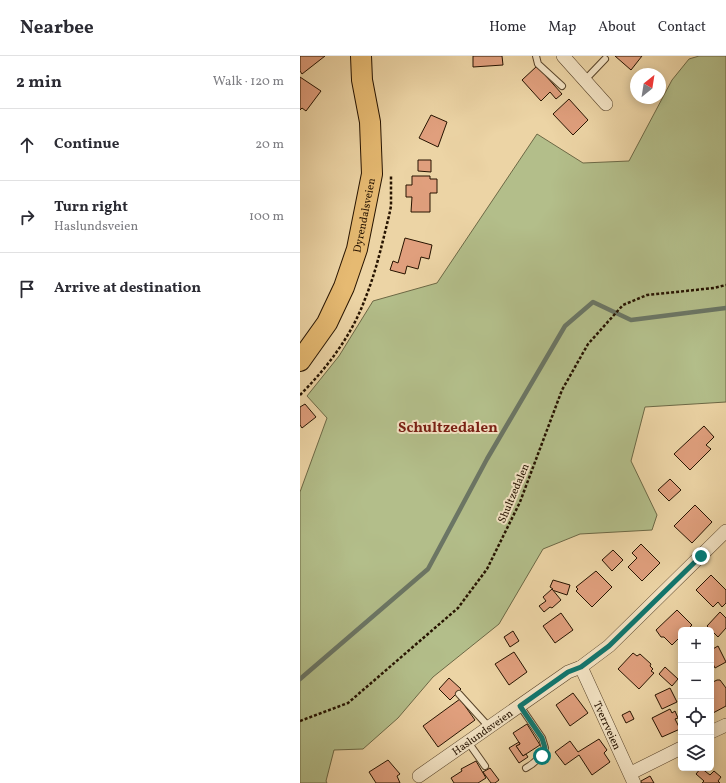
<!DOCTYPE html>
<html lang="en">
<head>
<meta charset="utf-8">
<style>
	:root { --surface:#fff; --page:#f2f2f3; --text:#2b2b33; --muted:#7c7c81; --line:#e1e1e2 }
	body { margin:0; font-family:Vollkorn,serif; background:var(--page); color:var(--text) }
	.controls { position:absolute; right:12px; bottom:12px; display:grid; overflow:hidden; border-radius:6px; box-shadow:0 2px 10px #0003 }
	.controls button { width:36px; height:36px; display:grid; place-items:center; padding:0; border:0; border-bottom:1px solid var(--line); background:var(--surface); color:var(--text); font:20px sans-serif }
	.compass { position:absolute; left:330px; top:12px; width:36px; height:36px; border-radius:50%; background:var(--surface); box-shadow:0 2px 10px #0003; rotate:30deg }
	.stop { position:absolute; width:12px; height:12px; margin:-9px; border:3px solid #0f766e; border-radius:50%; background:#fff }
	.stop.end { background:#0f766e; border-color:#fff; box-shadow:0 1px 4px #0008 }
	.list { margin:0; padding:0; list-style:none }
	h2 { display:flex; justify-content:space-between; align-items:center; height:52px; margin:0; padding:0 16px; font-size:17px }
	h2 small { font-size:13px; font-weight:400; color:var(--muted) }
	.list li { display:grid; grid-template-columns:26px 1fr auto; gap:12px; align-items:center; box-sizing:border-box; height:72px; padding:0 16px; border-top:1px solid var(--line) }
	.list b { display:block; font-size:15px; white-space:nowrap }
	.list p { margin:0; font-size:13px; white-space:nowrap; color:var(--muted) }
	.list em { font-size:13px; font-style:normal; color:var(--muted) }
	.icon { flex:none; width:22px; height:22px; fill:none; stroke:currentColor; stroke-width:2; stroke-linecap:round; stroke-linejoin:round }
	.map { position:relative; flex:none; width:426px; height:727px; overflow:hidden }
	header { display:flex; align-items:center; gap:24px; box-sizing:border-box; height:56px; padding:0 20px; background:var(--surface); border-bottom:1px solid var(--line) }
	header strong { font-size:19px }
	nav { display:flex; gap:22px; margin-inline-start:auto; font-size:14px }
	main { display:flex }
	aside { flex:1; background:var(--surface) }
	.map>svg:first-child { display:block }
</style>
</head>
<body>
<header>
<strong>Nearbee</strong>
<nav><a>Home</a><a>Map</a><a>About</a><a>Contact</a></nav>
</header>
<main>
<aside>
<h2>2 min<small>Walk · 120 m</small></h2>
<ul class="list">
<li><svg class="icon" aria-label="ahead" viewBox="0 0 24 24"><path d="M12 20V5M6 11l6-6 6 6"/></svg><div><b>Continue</b></div><em>20 m</em></li>
<li><svg class="icon" aria-label="right" viewBox="0 0 24 24"><path d="M7 20v-9h11M14 6l5 5-5 5"/></svg><div><b>Turn right</b><p>Haslundsveien</p></div><em>100 m</em></li>
<li><svg class="icon" aria-label="arrive" viewBox="0 0 24 24"><path d="M6 21V4h12l-3 4 3 4H6"/></svg><div><b>Arrive at destination</b></div></li>
</ul>
</aside>
<div class="map">
<svg width="426" height="727" viewBox="0 0 426 727">
	<rect width="100%" height="100%" fill="#ecd4a5"/>
	<filter id="stains"><feTurbulence type="fractalNoise" baseFrequency=".005" numOctaves="4"/><feColorMatrix values="0 0 0 0 .2 0 0 0 0 .09 0 0 0 0 .02 0 0 0 .5 -.17"/></filter>
	<radialGradient id="worn" r=".72"><stop offset=".6" stop-color="#630" stop-opacity="0"/><stop offset="1" stop-color="#630" stop-opacity=".3"/></radialGradient>
	<!-- green -->
	<polygon fill="#b3be8a" stroke="#6c6845" points="399,0 426,0 426,346 345,351 331,405 357,459 352,474 280,478 243,493 199,568 133,621 98,662 63,693 34,694 26,725 27,727 0,727 0,436 27,362 7,340 39,300 73,245 137,227 237,78 283,107 329,105 372,24 389,3"/>
	<g fill="none" stroke-linecap="round" stroke-linejoin="round">
		<!-- stream -->
		<polyline stroke="#6b7665" stroke-width="4.5" points="0,623 128,513 187,403 265,270 293,246 331,264 426,252"/>
	</g>
	<!-- building -->
	<g fill="#e09f7d" stroke="#261300">
		<polygon points="0,0 25,0 2,18 0,15"/>
		<polygon points="173,0 202,0 203,9 173,11"/>
		<polygon points="315,0 342,0 331,14"/>
		<polygon points="237,10 262,38 256,43 250,36 241,45 222,24"/>
		<polygon points="0,21 21,35 6,55 2,52 0,54"/>
		<polygon points="269,43 288,64 273,79 253,58"/>
		<polygon points="131,59 147,66 138,91 119,82"/>
		<polygon points="118,104 131,104 131,116 118,115"/>
		<polygon points="112,120 130,120 130,123 137,123 137,137 130,137 130,156 111,156 112,141 106,141 106,129 112,129"/>
		<polygon points="105,182 132,189 129,203 121,201 118,213 107,210 105,218 90,214 93,205 98,207"/>
		<polygon points="5,348 16,361 2,372 0,369 0,351"/>
		<polygon points="404,370 414,381 406,389 411,393 390,414 374,398"/>
		<polygon points="370,423 381,434 369,445 358,434"/>
		<polygon points="395,449 412,466 392,487 374,470"/>
		<polygon points="341,488 360,507 342,525 328,511 337,502 332,497"/>
		<polygon points="313,494 323,504 312,515 302,504"/>
		<polygon points="296,515 312,531 292,551 276,535 278,533 276,531"/>
		<polygon points="411,519 426,534 426,547 422,551 418,546 413,551 396,534"/>
		<polygon points="253,524 270,529 267,539 252,534 253,533 250,531"/>
		<polygon points="252,533 261,544 252,552 250,551 244,556 239,550 246,545 243,541"/>
		<polygon points="377,554 392,569 387,574 381,574 381,580 372,589 364,581 361,581 356,574"/>
		<polygon points="420,556 426,562 426,572 418,581 407,570"/>
		<polygon points="261,557 273,574 255,587 243,570"/>
		<polygon points="213,575 219,585 210,591 204,581"/>
		<polygon points="418,590 426,606 415,612 411,604 411,594"/>
		<polygon points="214,596 227,616 209,629 195,608"/>
		<polygon points="333,597 337,600 340,598 351,608 350,610 353,613 351,615 354,617 339,633 318,613"/>
		<polygon points="365,611 378,623 372,630 359,618"/>
		<polygon points="149,622 161,633 150,644 139,633"/>
		<polygon points="417,624 420,624 426,632 426,650 413,657 411,653 411,627"/>
		<polygon points="370,632 377,646 362,653 355,639"/>
		<polygon points="273,637 288,657 270,670 256,649"/>
		<polygon points="160,643 175,664 138,691 123,670"/>
		<polygon points="370,653 372,657 375,655 378,662 375,663 380,673 362,681 352,662"/>
		<polygon points="330,655 334,663 326,667 322,659"/>
		<polygon points="227,668 240,689 223,700 216,690 220,688 213,677"/>
		<polygon points="299,683 307,694 304,697 310,706 292,719 279,699 265,709 255,696 270,685 278,696"/>
		<polygon points="219,686 220,688 216,690 223,700 226,698 228,701 219,707 209,692"/>
		<polygon points="88,704 100,718 97,720 100,727 76,727 69,716"/>
		<polygon points="176,705 186,722 178,727 154,727 151,722 162,715 161,713"/>
		<polygon points="190,712 199,724 195,727 191,727 183,716"/>
		<polygon points="401,712 410,719 414,715 421,721 418,725 420,727 402,727 404,725 396,718"/>
		<polygon points="350,720 354,727 341,727 341,725"/>
	</g>
	<g fill="none" stroke-linecap="round" stroke-linejoin="round">
		<!-- lane casing -->
		<g stroke="#584329" stroke-width="8">
			<g id="lane">
				<polyline points="236,0 238,8 262,30"/>
				<polyline points="284,25 305,3"/>
				<polyline points="159,638 189,671"/>
				<path d="M220 650 242 682 245 692C241 701 235 707 226 712"/>
				<polyline points="168,686 185,710"/>
			</g>
		</g>
		<!-- street casing -->
		<g stroke="#584329" stroke-width="14">
			<g id="street">
				<polyline points="263,0 306,48"/>
				<path id="s1" d="M281 611 334 727"/>
				<polyline points="411,676 426,669"/>
				<polyline points="331,717 381,692"/>
				<path id="s2" d="M119 720 268 616 281 611 309 590 426 475"/>
			</g>
		</g>
		<!-- primary casing -->
		<g stroke="#261300" stroke-width="22">
			<g id="primary">
				<path id="s3" d="M0 305 27 267 44 231 57 193 72 118 70 66 62 24 61 0"/>
			</g>
		</g>
		<!-- path -->
		<g stroke="#261300" stroke-width="2.5" stroke-dasharray="3 2" stroke-linecap="butt">
			<path d="M0 339C27 312 52 279 65 243 76 216 82 188 89 160L91 150V120"/>
			<polyline points="0,665 48,647 158,552 187,513 220,446 262,334 288,288 323,249 347,239 414,232 426,229"/>
		</g>
		<!-- lane -->
		<use href="#lane" stroke="#f3e3c4" stroke-width="6"/>
		<!-- street -->
		<use href="#street" stroke="#f3e3c4" stroke-width="13"/>
		<!-- primary -->
		<use href="#primary" stroke="#e6ba72" stroke-width="20"/>
	</g>
	<g fill="none" stroke-linecap="round" stroke-linejoin="round">
		<!-- route -->
		<polyline stroke="#0f766e" stroke-width="5" points="242,700 245,692 242,682 220,650 268,616 281,611 309,590 401,500"/>
	</g>
	<g text-anchor="middle" stroke-width="4" stroke-linejoin="round" paint-order="stroke">
		<!-- street labels -->
		<g font-size="11" fill="#261300" stroke="#f3e3c4">
			<text dy="4" stroke="none"><textPath href="#s3" startOffset="161">Dyrendalsveien</textPath></text>
			<text transform="translate(213 437) rotate(-67)" y="4">Shultzedalen</text>
			<text dy="4" stroke="none"><textPath href="#s1" startOffset="64">Tverrveien</textPath></text>
			<text dy="4" stroke="none"><textPath href="#s2" startOffset="77">Haslundsveien</textPath></text>
		</g>
		<!-- district labels -->
		<g font-size="15" font-weight="bold" fill="#7a1f14" stroke="#f3e3c4">
			<text x="148" y="376">Schultzedalen</text>
		</g>
	</g>
	<rect width="100%" height="100%" filter="url(#stains)"/>
	<rect width="100%" height="100%" fill="url(#worn)"/>
</svg>
<div class="controls">
<button>+</button>
<button>−</button>
<button><svg class="icon" aria-label="locate" viewBox="0 0 24 24"><circle cx="12" cy="12" r="6"/><path d="M12 2v4M12 18v4M2 12h4M18 12h4"/></svg></button>
<button><svg class="icon" aria-label="layers" viewBox="0 0 24 24"><path d="M12 4l9 5-9 5-9-5zM3 14l9 5 9-5"/></svg></button>
</div>
<svg class="compass" viewBox="-18 -18 36 36"><path d="M0-13l5 13h-10z" fill="#e53935"/><path d="M0 13l5-13h-10z" fill="#7c7c81"/></svg>
<div class="stop" style="left:242px;top:700px"></div>
<div class="stop end" style="left:401px;top:500px"></div>
</div>
</main>
</body>
</html>
